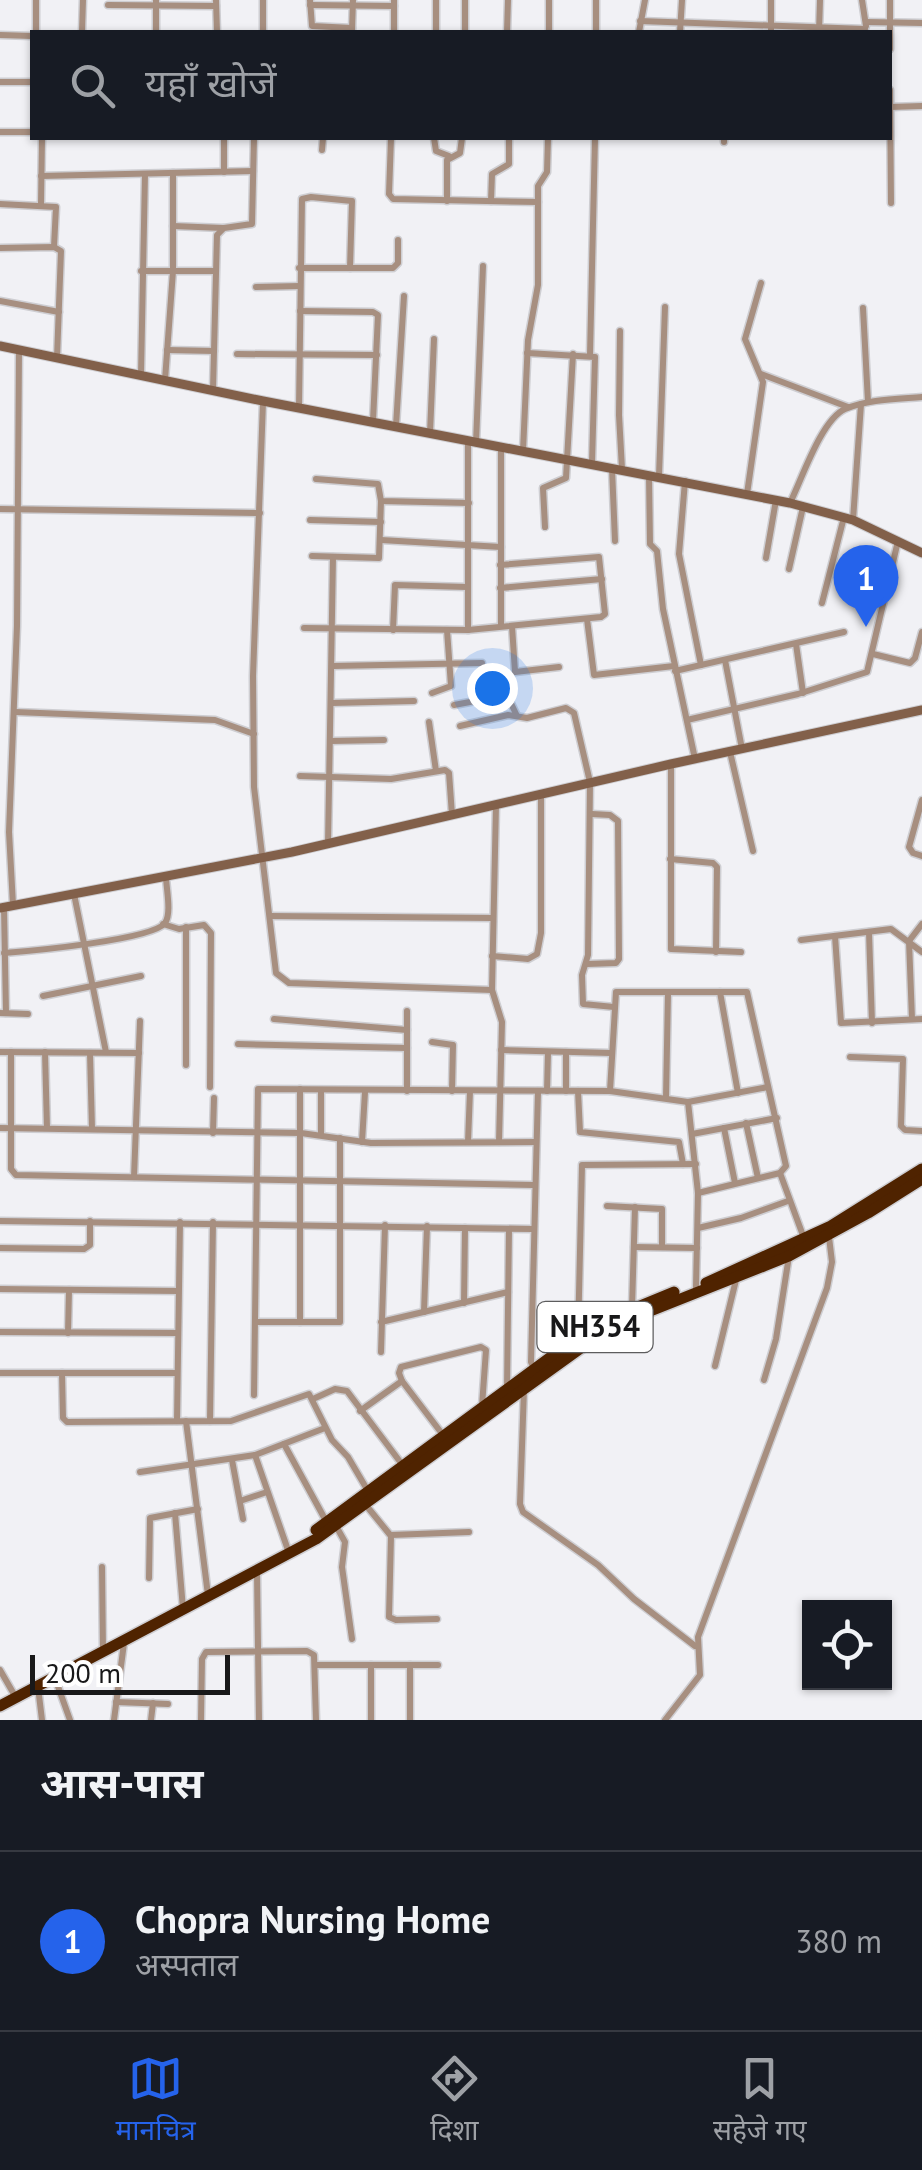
<!DOCTYPE html>
<html lang="hi">
<head>
<meta charset="utf-8">
<style>
	:root { --surface:#171b24; --page:#242831; --text:#f1f3f6; --muted:#9ea1a6; --line:#363941; --accent:#2563eb }
	body { margin:0; font-family:"PT Sans","Noto Sans Devanagari",sans-serif; background:var(--page); color:var(--text) }
	.controls { position:absolute; right:30px; bottom:30px; display:grid; overflow:hidden; border-radius:0px; box-shadow:0 2px 8px #0004 }
	.controls button { width:90px; height:90px; display:grid; place-items:center; padding:0; border:0; border-bottom:2px solid var(--line); background:var(--surface); color:var(--text); font:50px sans-serif }
	.scale { position:absolute; left:30px; bottom:25px; width:200px; box-sizing:border-box; padding-left:10px; border:5px solid #181819; border-top:0; font-size:28px; line-height:35px; white-space:nowrap; color:#181819; -webkit-text-stroke:8px #fff; paint-order:stroke }
	.you { position:absolute; left:492px; top:688px; width:35px; height:35px; margin:-25px; border:8px solid #fff; border-radius:50%; background:#1a73e8; box-shadow:0 0 0 15px #1a73e833 }
	.badge { display:grid; place-items:center; width:65px; height:65px; border-radius:50%; background:var(--accent); color:#fff; font-size:32px; font-weight:700 }
	.pin { position:absolute; translate:-50% -82px; filter:drop-shadow(0 2px 5px #0008) }
	.pin::after { content:''; position:absolute; top:52px; width:35px; height:30px; background:inherit; clip-path:polygon(0 0,100% 0,50% 100%) }
	.list { margin:0; padding:0; list-style:none }
	h2 { display:flex; justify-content:space-between; align-items:center; height:130px; margin:0; padding:0 40px; font-size:42px }
	h2 small { font-size:32px; font-weight:400; color:var(--muted) }
	.list li { display:grid; grid-template-columns:65px 1fr auto; gap:30px; align-items:center; box-sizing:border-box; height:180px; padding:0 40px; border-top:2px solid var(--line) }
	.list b { display:block; font-size:38px; white-space:nowrap }
	.list p { margin:0; font-size:32px; white-space:nowrap; color:var(--muted) }
	.list em { font-size:32px; font-style:normal; color:var(--muted) }
	.icon { flex:none; width:55px; height:55px; fill:none; stroke:currentColor; stroke-width:2; stroke-linecap:round; stroke-linejoin:round }
	.map { position:relative; flex:none; width:922px; height:1720px; overflow:hidden }
	.search { position:absolute; background:var(--surface); box-shadow:0 2px 8px #0004; left:30px; right:30px; top:30px; height:110px; display:flex; align-items:center; gap:25px; box-sizing:border-box; padding:0 35px; border-radius:0px; color:var(--muted); font-size:38px }
	.sheet { height:310px; background:var(--surface) }
	nav { display:flex; justify-content:space-around; align-items:center; box-sizing:border-box; height:140px; border-top:2px solid var(--line); background:var(--surface); font-size:28px; color:var(--muted) }
	nav a { display:grid; justify-items:center; gap:5px }
	nav .on { color:var(--accent) }
	.map>svg:first-child { display:block }
</style>
</head>
<body>
<div class="map">
<svg width="922" height="1720" viewBox="0 0 922 1720">
	<rect width="100%" height="100%" fill="#f1f1f5"/>
	<g fill="none" stroke-linecap="round" stroke-linejoin="round">
		<!-- street casing -->
		<g stroke="#ceced2" stroke-width="9">
			<g id="street">
				<polyline points="216,0 217,32"/>
				<polyline points="263,0 263,32"/>
				<polyline points="310,0 312,26 352,28"/>
				<polyline points="436,0 436,32"/>
				<polyline points="465,0 465,32"/>
				<polyline points="771,0 771,32"/>
				<polyline points="862,0 866,26"/>
				<polyline points="108,5 216,6"/>
				<polyline points="310,5 394,6"/>
				<polyline points="640,21 865,29"/>
				<polyline points="866,22 922,23"/>
				<polyline points="352,31 353,0"/>
				<polyline points="36,32 36,0"/>
				<polyline points="82,32 83,0"/>
				<polyline points="156,32 156,0"/>
				<polyline points="394,32 394,0"/>
				<polyline points="507,32 508,0"/>
				<polyline points="549,32 549,0"/>
				<polyline points="596,32 596,0"/>
				<polyline points="639,32 645,0"/>
				<polyline points="680,32 682,0"/>
				<polyline points="819,32 820,0"/>
				<polyline points="0,35 32,36"/>
				<polyline points="890,49 890,0"/>
				<polyline points="0,82 32,82"/>
				<polyline points="890,90 891,203"/>
				<polyline points="890,107 922,106"/>
				<polyline points="0,132 32,132"/>
				<polyline points="224,138 224,172"/>
				<polyline points="391,138 389,194 393,199 538,202"/>
				<polyline points="434,138 436,151 449,156"/>
				<polyline points="724,142 724,138"/>
				<polyline points="322,150 323,138"/>
				<polyline points="41,176 253,171"/>
				<polyline points="447,201 447,160 460,153 462,138"/>
				<polyline points="491,201 492,174 509,164 509,138"/>
				<polyline points="0,204 56,207 54,247"/>
				<polyline points="41,204 42,138"/>
				<polyline points="173,226 223,228"/>
				<polyline points="0,248 54,247 61,251 57,358"/>
				<polyline points="299,268 393,268 398,263 398,240"/>
				<polyline points="141,271 215,271"/>
				<polyline points="256,287 300,286"/>
				<polyline points="0,301 59,312"/>
				<polyline points="863,308 868,402"/>
				<polyline points="300,311 373,312 378,315 373,421"/>
				<polyline points="620,331 619,415 622,469"/>
				<polyline points="167,350 214,351"/>
				<polyline points="527,353 595,357 592,463"/>
				<polyline points="237,354 377,355"/>
				<polyline points="590,355 595,138"/>
				<polyline points="761,374 848,407"/>
				<polyline points="141,375 145,174"/>
				<polyline points="165,380 173,271 173,173"/>
				<polyline points="213,390 217,235 224,228 252,224 254,138"/>
				<polyline points="263,402 253,676 254,787 276,973 289,983 492,990"/>
				<polyline points="299,407 302,199 311,197 352,201 350,268"/>
				<polyline points="396,426 404,296"/>
				<polyline points="430,433 434,339"/>
				<polyline points="476,443 483,266"/>
				<polyline points="523,451 528,340 538,285 538,186 547,172 548,138"/>
				<polyline points="612,468 615,541"/>
				<polyline points="649,475 650,544 657,551 663,609 695,759"/>
				<polyline points="659,476 665,307"/>
				<polyline points="316,479 378,484 381,501 469,503"/>
				<polyline points="685,481 679,554 701,665"/>
				<polyline points="747,494 763,382 745,339 761,283"/>
				<path d="M790 503C802 479 821 420 845 409 868 399 897 399 922 397"/>
				<polyline points="0,509 260,513"/>
				<polyline points="310,520 381,522"/>
				<polyline points="853,520 861,404"/>
				<polyline points="545,527 543,488 566,478 573,354"/>
				<polyline points="381,540 501,547"/>
				<polyline points="312,556 379,558 381,501"/>
				<polyline points="766,558 776,500"/>
				<polyline points="789,569 803,507"/>
				<polyline points="500,588 602,579"/>
				<polyline points="822,603 844,517"/>
				<polyline points="587,619 594,675 674,666"/>
				<polyline points="501,626 501,448"/>
				<polyline points="512,626 515,672 559,667"/>
				<polyline points="304,628 468,630 601,617 605,614 599,557 500,565"/>
				<polyline points="393,630 395,585 467,587"/>
				<polyline points="468,630 468,441"/>
				<polyline points="796,644 803,693"/>
				<polyline points="873,654 910,663 915,658 922,632"/>
				<polyline points="725,660 742,749"/>
				<polyline points="333,666 482,663"/>
				<polyline points="675,671 844,632"/>
				<polyline points="432,693 451,686 447,630"/>
				<polyline points="332,703 414,701"/>
				<polyline points="454,705 507,695 517,716"/>
				<polyline points="15,712 215,720 254,734"/>
				<polyline points="687,720 798,694 867,672 898,541"/>
				<polyline points="429,722 436,771"/>
				<polyline points="460,726 508,715 527,718 566,708 574,713 590,782 588,955 582,975 583,1004 614,1007"/>
				<polyline points="331,741 384,740"/>
				<polyline points="730,752 753,851"/>
				<polyline points="671,764 671,949 741,952"/>
				<polyline points="300,776 391,779 445,770 449,773 452,815"/>
				<polyline points="922,800 909,847 913,853 922,856"/>
				<polyline points="496,805 492,990 502,1022 499,1142"/>
				<polyline points="328,844 333,557"/>
				<polyline points="670,859 713,863 717,867 716,952"/>
				<polyline points="74,894 106,1052"/>
				<polyline points="13,905 9,832 17,626 19,350"/>
				<polyline points="4,907 6,1013"/>
				<polyline points="270,916 492,918"/>
				<polyline points="163,924 179,929 204,925 211,933 210,1087"/>
				<polyline points="186,927 186,1065"/>
				<polyline points="869,932 872,1023"/>
				<polyline points="835,936 841,1023 922,1019"/>
				<polyline points="801,940 891,929 922,952"/>
				<path d="M4 953C30 951 152 940 165 923 172 913 166 888 166 876"/>
				<polyline points="492,956 528,959 537,954 541,933 541,794"/>
				<polyline points="587,964 616,963 619,959 618,821 610,815 592,814"/>
				<polyline points="720,992 738,1093"/>
				<polyline points="43,996 141,976"/>
				<polyline points="407,1011 407,1091"/>
				<polyline points="0,1013 28,1014"/>
				<polyline points="274,1019 407,1030"/>
				<polyline points="912,1019 909,941 922,924"/>
				<polyline points="432,1042 453,1045 452,1091"/>
				<polyline points="238,1044 407,1048"/>
				<polyline points="501,1050 611,1053"/>
				<polyline points="0,1052 139,1053"/>
				<polyline points="11,1052 11,1169 16,1175 533,1185"/>
				<polyline points="45,1052 47,1128"/>
				<polyline points="90,1053 92,1129"/>
				<polyline points="850,1057 903,1059 901,1126 905,1130 922,1131"/>
				<polyline points="300,1089 300,1322"/>
				<polyline points="547,1091 548,1052"/>
				<polyline points="566,1091 566,1052"/>
				<polyline points="578,1091 580,1132 679,1142 683,1164"/>
				<polyline points="610,1091 616,992 747,992 786,1166 780,1173 698,1193"/>
				<polyline points="666,1098 668,993"/>
				<polyline points="688,1102 698,1193 696,1287"/>
				<polyline points="746,1123 758,1178"/>
				<polyline points="0,1128 301,1133 371,1143 536,1142"/>
				<polyline points="724,1128 735,1183"/>
				<polyline points="213,1133 214,1098"/>
				<polyline points="692,1134 777,1118"/>
				<polyline points="321,1135 321,1090"/>
				<polyline points="362,1142 365,1092"/>
				<polyline points="468,1142 470,1091"/>
				<polyline points="780,1173 805,1241"/>
				<polyline points="134,1177 140,1021"/>
				<polyline points="607,1206 662,1209 662,1247"/>
				<polyline points="0,1221 533,1229"/>
				<polyline points="698,1228 741,1218 788,1201"/>
				<polyline points="634,1247 697,1248"/>
				<polyline points="0,1248 84,1249 90,1245 90,1221"/>
				<polyline points="0,1289 178,1291"/>
				<polyline points="464,1303 465,1228"/>
				<polyline points="632,1308 635,1207"/>
				<polyline points="424,1312 427,1226"/>
				<polyline points="256,1322 340,1322 340,1138"/>
				<polyline points="381,1322 508,1292"/>
				<polyline points="0,1332 177,1333"/>
				<polyline points="68,1333 69,1290"/>
				<polyline points="578,1337 582,1165 696,1164"/>
				<polyline points="381,1352 385,1225"/>
				<polyline points="715,1366 736,1280"/>
				<polyline points="535,1371 531,1362 538,1091"/>
				<polyline points="0,1373 176,1373"/>
				<polyline points="62,1373 63,1418 67,1422 231,1421 309,1394 332,1440 348,1457 368,1491"/>
				<polyline points="764,1380 776,1339 789,1256"/>
				<polyline points="402,1381 399,1373 401,1367 481,1347 486,1350 482,1406"/>
				<polyline points="507,1389 509,1229"/>
				<polyline points="524,1389 520,1504 523,1512 598,1565 634,1599 695,1646"/>
				<polyline points="254,1395 258,1089 610,1091 688,1102 768,1087"/>
				<polyline points="313,1399 335,1389 347,1391 404,1467"/>
				<polyline points="360,1411 402,1381 443,1435"/>
				<polyline points="177,1421 180,1222"/>
				<polyline points="186,1421 208,1595"/>
				<polyline points="210,1421 213,1222"/>
				<polyline points="284,1444 326,1521"/>
				<polyline points="255,1455 289,1553"/>
				<polyline points="232,1460 243,1519"/>
				<polyline points="140,1472 255,1455 325,1428"/>
				<polyline points="240,1501 267,1492"/>
				<polyline points="365,1504 391,1536 389,1617 396,1620 437,1619"/>
				<polyline points="175,1513 183,1609"/>
				<polyline points="336,1526 345,1542 342,1567 352,1639"/>
				<polyline points="391,1535 469,1532"/>
				<polyline points="102,1567 103,1651"/>
				<polyline points="257,1573 259,1720"/>
				<polyline points="149,1578 150,1518 198,1509"/>
				<polyline points="316,1665 438,1665"/>
				<polyline points="371,1665 371,1720"/>
				<polyline points="410,1665 410,1720"/>
				<polyline points="0,1670 15,1696"/>
				<polyline points="55,1678 70,1720"/>
				<polyline points="38,1687 42,1720"/>
				<polyline points="116,1702 168,1704"/>
				<polyline points="114,1720 124,1643"/>
				<polyline points="151,1720 153,1703"/>
				<polyline points="201,1720 202,1659 206,1652 307,1651 314,1655 316,1720"/>
				<polyline points="665,1720 700,1675 698,1637 827,1288 832,1262 829,1237"/>
			</g>
		</g>
		<!-- secondary casing -->
		<g stroke="#ceced2" stroke-width="11">
			<g id="secondary">
				<polyline points="0,346 263,401 790,503 853,520 922,553"/>
				<polyline points="0,908 292,852 671,764 922,710"/>
			</g>
		</g>
		<!-- highway casing -->
		<g stroke="#ceced2" stroke-width="14">
			<g id="highway">
				<polyline points="706,1283 831,1226 922,1169"/>
				<polyline points="316,1530 578,1337 606,1320 674,1292"/>
				<polyline points="0,1706 316,1539 610,1327 789,1256 868,1213 922,1179"/>
			</g>
		</g>
		<!-- street -->
		<use href="#street" stroke="#a78f80" stroke-width="6"/>
		<!-- secondary -->
		<use href="#secondary" stroke="#82604a" stroke-width="9"/>
		<!-- highway -->
		<use href="#highway" stroke="#4f2300" stroke-width="11"/>
	</g>
	<g text-anchor="middle" stroke-width="10" stroke-linejoin="round" paint-order="stroke">
		<!-- shield labels -->
		<rect fill="#fff" stroke="#5d5d5e" stroke-width="2.5" x="537.5" y="1302" width="115" height="50" rx="8"/>
		<g font-size="30" font-weight="bold" fill="#181819">
			<text x="595" y="1337">NH354</text>
		</g>
	</g>
</svg>
<div class="controls">
<button><svg class="icon" aria-label="locate" viewBox="0 0 24 24"><circle cx="12" cy="12" r="6"/><path d="M12 2v4M12 18v4M2 12h4M18 12h4"/></svg></button>
</div>
<div class="scale">200 m</div>
<div class="you"></div>
<div class="pin badge" style="left:866px;top:627px">1</div>
<div class="search"><svg class="icon" aria-label="search" viewBox="0 0 24 24"><circle cx="10" cy="10" r="6"/><path d="M15 15l6 6"/></svg>यहाँ खोजें</div>
</div>
<section class="sheet">
<h2>आस-पास<small></small></h2>
<ul class="list">
<li><span class="badge">1</span><div><b>Chopra Nursing Home</b><p>अस्पताल</p></div><em>380 m</em></li>
</ul>
</section>
<nav>
<a class="on"><svg class="icon" aria-label="map" viewBox="0 0 24 24"><path d="M3 6l6-2 6 2 6-2v14l-6 2-6-2-6 2zM9 4v14M15 6v14"/></svg>मानचित्र</a>
<a><svg class="icon" aria-label="directions" viewBox="0 0 24 24"><path d="M12 3l9 9-9 9-9-9zM9 14v-3h6M13 9l2 2-2 2"/></svg>दिशा</a>
<a><svg class="icon" aria-label="saved" viewBox="0 0 24 24"><path d="M7 4h10v16l-5-4-5 4z"/></svg>सहेजे गए</a>
</nav>
</body>
</html>
